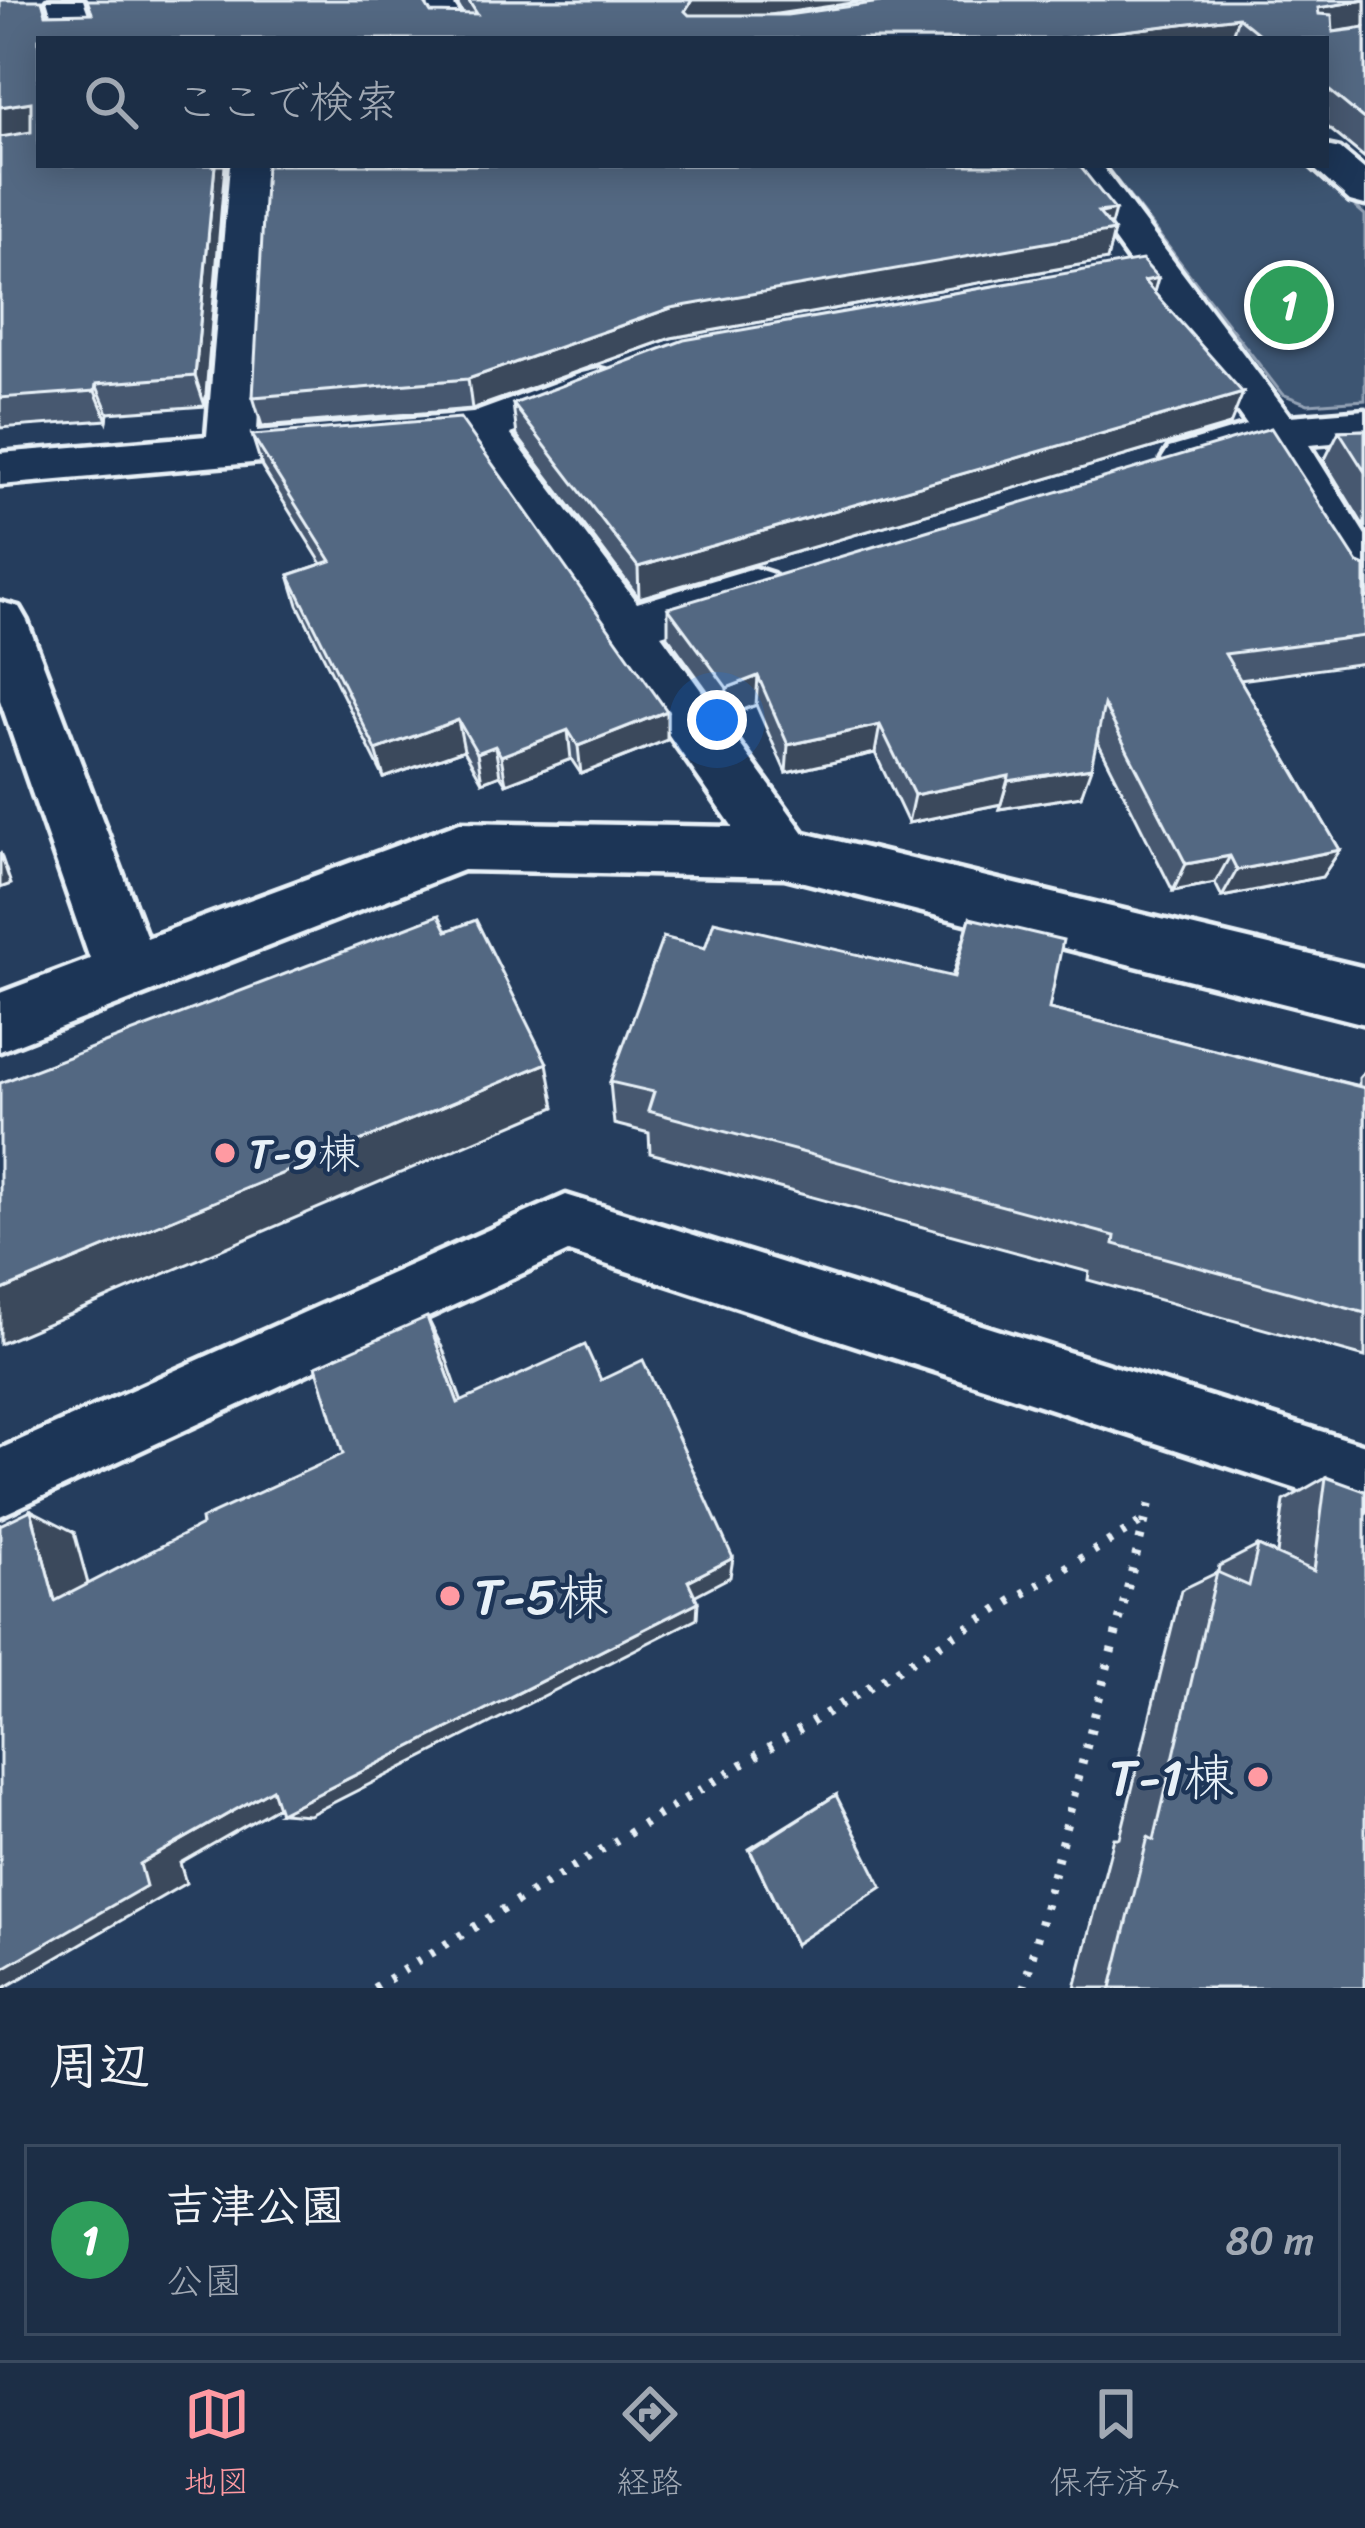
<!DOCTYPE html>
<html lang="ja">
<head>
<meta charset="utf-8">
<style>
	:root { --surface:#1c2e46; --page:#293a51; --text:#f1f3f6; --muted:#a0a8b3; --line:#3a4a5f; --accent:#ff9aa2 }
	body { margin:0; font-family:Sriracha,"Klee One",sans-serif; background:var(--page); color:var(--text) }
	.you { position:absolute; left:717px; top:720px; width:42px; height:42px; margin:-30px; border:9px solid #fff; border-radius:50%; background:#1a73e8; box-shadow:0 0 0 18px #1a73e833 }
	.badge { display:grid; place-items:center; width:78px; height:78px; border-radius:50%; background:var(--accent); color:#fff; font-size:39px; font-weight:700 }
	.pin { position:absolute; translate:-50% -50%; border:6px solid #fff; box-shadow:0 3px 12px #0006 }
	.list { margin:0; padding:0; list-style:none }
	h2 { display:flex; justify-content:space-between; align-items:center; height:156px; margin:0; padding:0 48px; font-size:51px }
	h2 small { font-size:39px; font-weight:400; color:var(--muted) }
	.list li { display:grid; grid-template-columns:78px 1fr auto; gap:36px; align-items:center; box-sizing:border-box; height:192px; margin:0 24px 24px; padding:0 24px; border:3px solid var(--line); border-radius:0px }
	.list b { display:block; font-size:45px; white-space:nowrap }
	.list p { margin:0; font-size:39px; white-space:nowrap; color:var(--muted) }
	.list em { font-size:39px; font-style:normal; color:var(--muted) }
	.icon { flex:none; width:66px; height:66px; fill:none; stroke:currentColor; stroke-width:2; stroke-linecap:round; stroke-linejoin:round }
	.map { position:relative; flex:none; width:1365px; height:1988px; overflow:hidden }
	.search { position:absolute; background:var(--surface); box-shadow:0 6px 30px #0003; left:36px; right:36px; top:36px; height:132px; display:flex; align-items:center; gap:30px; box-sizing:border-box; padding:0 42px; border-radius:0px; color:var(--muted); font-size:45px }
	.sheet { height:372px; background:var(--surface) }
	nav { display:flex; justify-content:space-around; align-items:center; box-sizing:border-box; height:168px; border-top:3px solid var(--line); background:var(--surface); font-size:33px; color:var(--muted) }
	nav a { display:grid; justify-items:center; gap:6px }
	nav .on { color:var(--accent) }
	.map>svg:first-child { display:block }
</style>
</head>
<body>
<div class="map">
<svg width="1365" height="1988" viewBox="0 0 1365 1988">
	<rect width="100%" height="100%" fill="#253d5d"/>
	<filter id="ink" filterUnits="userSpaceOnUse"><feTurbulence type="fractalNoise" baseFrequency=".00833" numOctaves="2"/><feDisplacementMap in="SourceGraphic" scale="24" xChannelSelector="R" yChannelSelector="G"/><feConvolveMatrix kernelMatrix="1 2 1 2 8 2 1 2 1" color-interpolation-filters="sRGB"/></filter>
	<g filter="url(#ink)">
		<!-- green -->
		<polygon fill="#3e5472" stroke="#93a2b5" stroke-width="3" points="1105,165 1308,165 1365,215 1365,400 1308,404 1282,394"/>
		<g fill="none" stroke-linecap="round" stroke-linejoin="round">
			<!-- lane casing -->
			<g stroke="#e8f1f8" stroke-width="9">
				<polygon id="lane" points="566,1195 1365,1445 1365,1511 568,1252 0,1516 0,1449"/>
			</g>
			<!-- street casing -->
			<g stroke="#e8f1f8" stroke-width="9">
				<g id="street">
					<polygon points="47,0 83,0 97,39 59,39"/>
					<polygon points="414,0 450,0 477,39 439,39"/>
					<polygon points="1326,146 1340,149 1365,170 1365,205 1350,201 1310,165 1326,165"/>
					<polygon points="230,165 270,165 257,431 473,413 582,373 599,369 616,373 623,383 616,393 510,434 637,603 754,568 773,574 781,587 773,600 661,635 804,833 1365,968 1365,1024 784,877 463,870 0,1051 0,993 90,959 0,700 0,602 19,607 27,621 147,938 460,822 733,827 467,444 0,485 0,453 207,436"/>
					<polygon points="1060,165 1101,165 1290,416 1365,410 1365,440 1309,445 1365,535 1365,596 1346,591 1264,452 1187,475 1169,470 1162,459 1169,448 1247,425"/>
				</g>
			</g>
			<!-- path -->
			<g stroke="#e8f1f8" stroke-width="9" stroke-dasharray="4.5 12" stroke-linecap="butt">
				<polyline points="374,1988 1146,1519"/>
				<polyline points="1024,1988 1152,1494"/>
			</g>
			<!-- lane -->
			<use href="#lane" fill="#1d3557" fill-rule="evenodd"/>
			<!-- street -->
			<use href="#street" fill="#1d3557" fill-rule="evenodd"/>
		</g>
		<!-- wall -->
		<g fill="#475970" stroke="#e8f1f8" stroke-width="3">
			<polygon points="0,0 48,14 463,14 455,0 873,0 767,15 1365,0 1365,27 1340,31 1365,28 1365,158 1326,126 1326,39 39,39 39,165 225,165 205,406 108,413 107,420 0,428"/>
			<polygon points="1111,227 1114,231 1107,260 671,338 472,409 262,426 253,397"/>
			<polygon points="1154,293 1230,425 639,598 517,436 513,404"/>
			<polygon points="1365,430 1365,528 1324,461 1339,431"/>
			<polygon points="252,435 667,711 667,740 581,774 571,759 506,784 500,775 482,782 464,750 384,778 298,605 289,575 322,564 262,467"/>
			<polygon points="1358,563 1365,566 1365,663 1240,680 1340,850 1322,877 1222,897 1215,883 1173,891 1097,740 1081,796 999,809 1001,804 908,823 875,753 786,773 756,705 726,717 668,637 668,608"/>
			<polygon points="970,918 1049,1009 1359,1086 1359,1078 1365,1071 1365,1357 1088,1280 1089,1272 650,1153 649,1133 614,1124 610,1082 705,948 952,977"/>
			<polygon points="1326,1477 1365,1988 1075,1988 1114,1838 1120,1838 1181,1590 1218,1572 1219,1566 1258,1546 1277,1554 1284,1501"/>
			<polygon points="836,1795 795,1944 749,1849"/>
		</g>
		<!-- shaded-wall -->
		<g fill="#3a485b" stroke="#e8f1f8" stroke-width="3">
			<polygon points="692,0 873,0 707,24 685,39 685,11"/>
			<polygon points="1365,0 1365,27 1308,36 1318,8"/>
			<polygon points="1238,17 1231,39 1059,39"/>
			<polygon points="31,102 39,131 0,138 0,107"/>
			<polygon points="215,165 225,165 205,406 195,376"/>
			<polygon points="1115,210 1109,232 1114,231 1107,260 671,338 472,409 468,379 671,308"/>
			<polygon points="1158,278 1149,310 1144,281"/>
			<polygon points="96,384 108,413 107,420 95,391"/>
			<polygon points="1243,393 1230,425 639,598 638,567"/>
			<polygon points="758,676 756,705 726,717 727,688"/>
			<polygon points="667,711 667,740 581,774 578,746"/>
			<polygon points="458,720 464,750 384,778 376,750"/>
			<polygon points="880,725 875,753 786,773 788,745"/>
			<polygon points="568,730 571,759 506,784 501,756"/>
			<polygon points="495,746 500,775 482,782 477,753"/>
			<polygon points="1091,768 1081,796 999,809 1008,781"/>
			<polygon points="1009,776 1001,804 908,823 914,795"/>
			<polygon points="1340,850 1322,877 1222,897 1237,870"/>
			<polygon points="0,852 11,884 0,888"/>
			<polygon points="1230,856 1215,883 1173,891 1186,864"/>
			<polygon points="547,1063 555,1107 0,1344 0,1291"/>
			<polygon points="427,1317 443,1349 472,1431 458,1403"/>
			<polygon points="31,1510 74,1532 97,1617 55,1601"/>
			<polygon points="733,1558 730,1577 688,1599 688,1581"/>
			<polygon points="698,1602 697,1618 309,1815 280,1813"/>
			<polygon points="272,1789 302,1793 180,1863 186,1883 4,1988 0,1988 0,1970 140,1864"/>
		</g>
		<!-- building -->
		<g fill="#536782" stroke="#e8f1f8" stroke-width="3">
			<polygon points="0,0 42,0 46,14 92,13 87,0 423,0 431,13 477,14 468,0 692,0 685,11 689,15 787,15 895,0 1365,0 1318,8 1319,14 1332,15 1333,32 1365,28 1365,120 1326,88 1326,39 1265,39 1238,17 1059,39 39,39 39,165 215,165 195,376 96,384 95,391 0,398 0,137 31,132 31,102 0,107"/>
			<polygon points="266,165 1079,165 1115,210 1098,212 1114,231 671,308 468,379 253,397"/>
			<polygon points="1142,260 1158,278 1144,281 1243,393 638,567 513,404 684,340"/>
			<polygon points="460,418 667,711 578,746 568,730 501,756 495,746 477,753 458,720 376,750 289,575 331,561 252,435"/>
			<polygon points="1271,428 1358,563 1365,566 1365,636 1225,654 1340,850 1237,870 1230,856 1186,864 1104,705 1091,768 1008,781 1009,776 914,795 880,725 788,745 758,676 727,688 668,608"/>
			<polygon points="1365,430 1365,472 1339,431"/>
			<polygon points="439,915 447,931 476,920 547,1063 0,1291 0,1083"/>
			<polygon points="970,918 1063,940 1049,1009 1365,1088 1365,1313 1114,1244 1115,1236 648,1111 654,1092 610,1082 663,937 705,948 714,921 954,977"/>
			<polygon points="427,1317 458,1403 585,1345 601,1380 643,1360 733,1558 688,1581 698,1602 280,1813 272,1789 140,1864 146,1886 0,1970 0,1525 31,1510 55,1601 202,1525 201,1519 343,1454 316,1366"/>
			<polygon points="1326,1477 1365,1491 1365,1988 1111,1988 1148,1837 1154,1840 1217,1572 1249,1586 1258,1546 1314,1571"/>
			<polygon points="836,1795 882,1887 795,1944 750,1850"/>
		</g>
	</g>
	<!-- markers -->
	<g fill="#ff9aa2" stroke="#1d3557" stroke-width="4.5">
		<circle cx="225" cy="1153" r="12"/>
		<circle cx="450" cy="1596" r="12"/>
		<circle cx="1258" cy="1777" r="12"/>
	</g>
	<g text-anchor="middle" stroke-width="9" stroke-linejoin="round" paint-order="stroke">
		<!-- poi labels -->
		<g font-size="42" fill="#e8f1f8" stroke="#1d3557" text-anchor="start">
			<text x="249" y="1168">T-9棟</text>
		</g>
		<!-- near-poi labels -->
		<g font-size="51" fill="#e8f1f8" stroke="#1d3557" text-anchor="start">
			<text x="474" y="1614">T-5棟</text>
			<text x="1234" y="1795" text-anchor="end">T-1棟</text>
		</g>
	</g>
</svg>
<div class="you"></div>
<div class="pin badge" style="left:1289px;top:305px;background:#2e9e5b">1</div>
<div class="search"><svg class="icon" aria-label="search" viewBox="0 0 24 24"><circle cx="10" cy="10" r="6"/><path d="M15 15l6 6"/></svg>ここで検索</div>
</div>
<section class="sheet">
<h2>周辺<small></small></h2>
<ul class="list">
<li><span class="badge" style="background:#2e9e5b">1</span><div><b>吉津公園</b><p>公園</p></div><em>80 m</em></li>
</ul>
</section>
<nav>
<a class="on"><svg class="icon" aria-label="map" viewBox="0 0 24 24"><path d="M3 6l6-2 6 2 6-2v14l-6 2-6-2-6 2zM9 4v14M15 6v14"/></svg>地図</a>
<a><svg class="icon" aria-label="directions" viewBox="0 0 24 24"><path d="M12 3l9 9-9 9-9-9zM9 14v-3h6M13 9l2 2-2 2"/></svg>経路</a>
<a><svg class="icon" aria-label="saved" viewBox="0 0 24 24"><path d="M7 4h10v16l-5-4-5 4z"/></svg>保存済み</a>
</nav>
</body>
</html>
